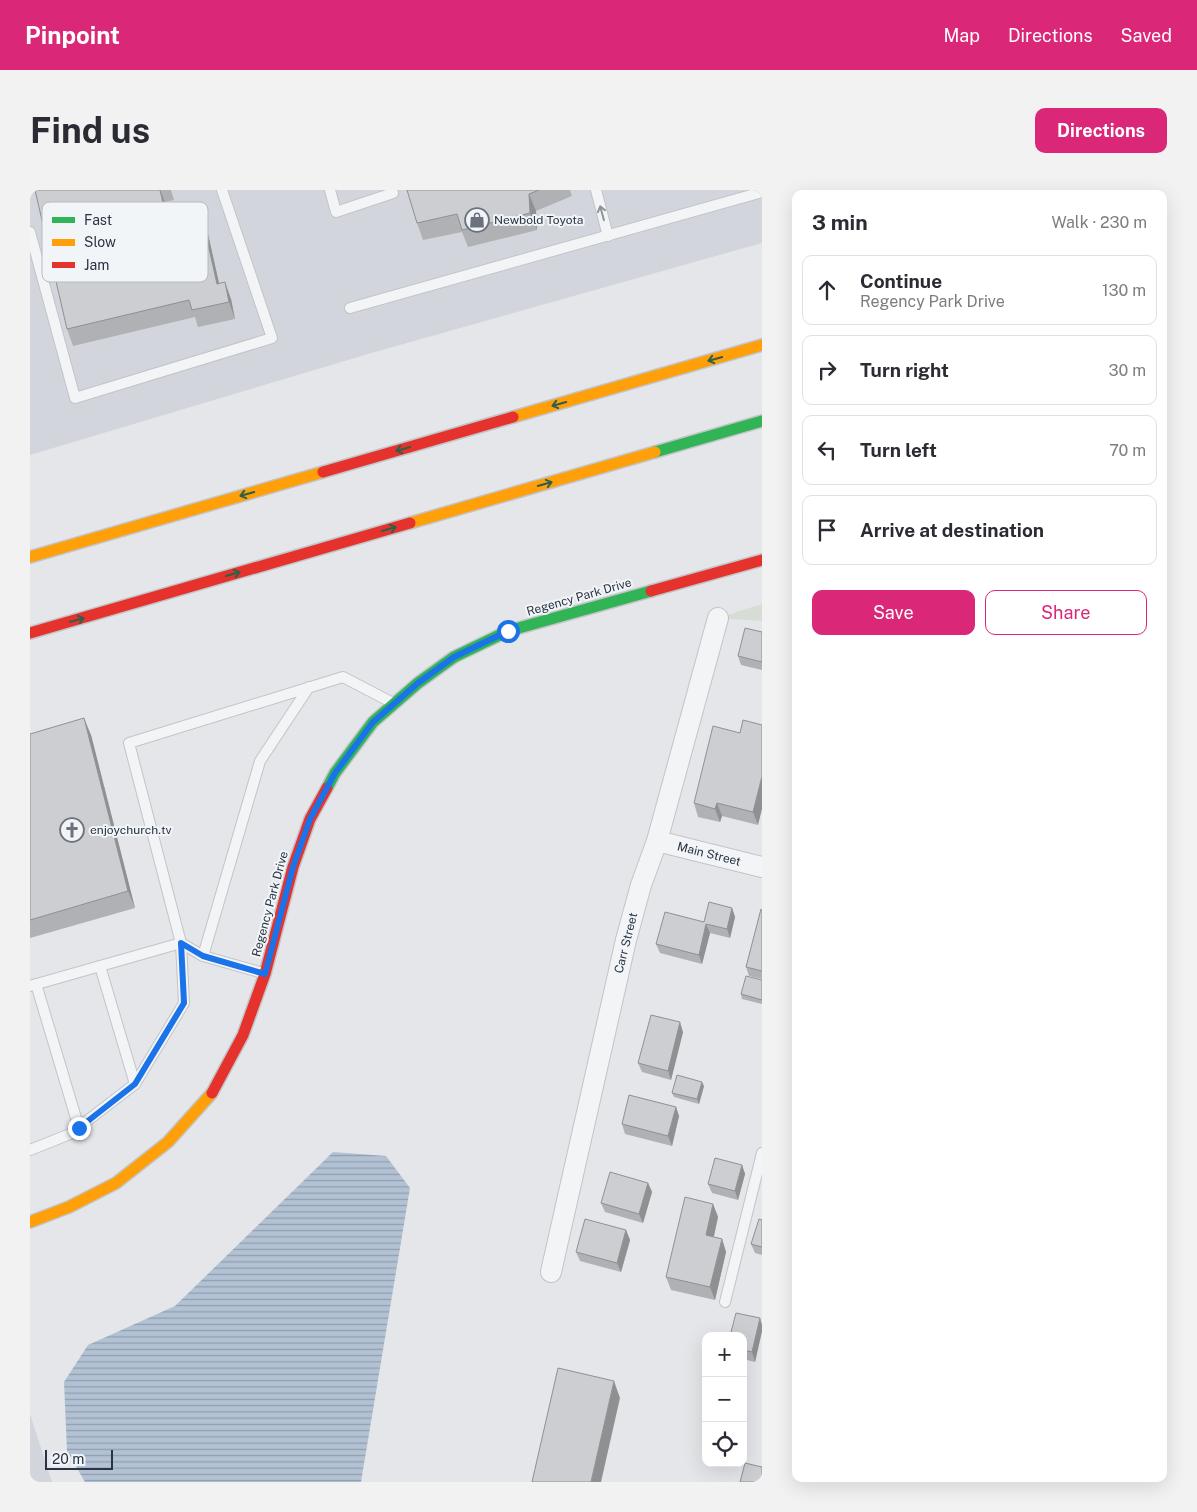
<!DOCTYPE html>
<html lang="en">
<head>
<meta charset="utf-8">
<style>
	:root { --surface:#fff; --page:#f2f2f3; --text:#2b2b33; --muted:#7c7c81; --line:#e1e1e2; --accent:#db2777 }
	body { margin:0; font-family:"Public Sans",sans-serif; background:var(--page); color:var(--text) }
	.controls { position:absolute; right:15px; bottom:15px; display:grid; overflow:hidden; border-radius:10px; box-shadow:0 5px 20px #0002 }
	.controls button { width:45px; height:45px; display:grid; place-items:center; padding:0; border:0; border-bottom:1px solid var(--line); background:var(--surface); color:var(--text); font:25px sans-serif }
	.scale { position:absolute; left:15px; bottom:12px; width:68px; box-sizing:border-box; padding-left:5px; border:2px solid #2a3343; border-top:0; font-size:14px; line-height:18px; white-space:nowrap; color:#2a3343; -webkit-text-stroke:4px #f2f5f8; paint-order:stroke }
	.stop { position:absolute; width:15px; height:15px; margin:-11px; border:4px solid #1a73e8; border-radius:50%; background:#fff }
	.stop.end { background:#1a73e8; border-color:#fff; box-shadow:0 1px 5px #0008 }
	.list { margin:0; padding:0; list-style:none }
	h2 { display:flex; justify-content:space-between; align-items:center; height:65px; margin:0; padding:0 20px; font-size:21px }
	h2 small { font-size:16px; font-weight:400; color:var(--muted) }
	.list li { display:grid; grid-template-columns:32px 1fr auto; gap:15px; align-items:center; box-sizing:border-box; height:70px; margin:0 10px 10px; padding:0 10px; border:1px solid var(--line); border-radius:10px }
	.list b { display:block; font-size:19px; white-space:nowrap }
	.list p { margin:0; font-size:16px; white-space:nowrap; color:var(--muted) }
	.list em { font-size:16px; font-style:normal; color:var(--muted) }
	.actions { display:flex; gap:10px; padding:15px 20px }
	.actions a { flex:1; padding:11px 0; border:1px solid var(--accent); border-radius:10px; text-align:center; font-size:18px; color:var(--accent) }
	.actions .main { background:var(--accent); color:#fff }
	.icon { flex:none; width:28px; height:28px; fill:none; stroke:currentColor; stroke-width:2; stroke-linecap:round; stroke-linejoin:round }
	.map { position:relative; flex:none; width:732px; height:1292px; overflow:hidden; border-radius:10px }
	header { display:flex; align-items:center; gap:30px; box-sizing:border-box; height:70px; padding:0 25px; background:var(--accent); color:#fff }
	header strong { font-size:24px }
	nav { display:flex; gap:28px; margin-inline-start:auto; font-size:18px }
	.intro { display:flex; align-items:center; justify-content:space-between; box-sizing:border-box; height:120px; padding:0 30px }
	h1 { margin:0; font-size:35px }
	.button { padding:12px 22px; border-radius:10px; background:var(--accent); color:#fff; font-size:18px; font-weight:700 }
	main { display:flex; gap:30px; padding:0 30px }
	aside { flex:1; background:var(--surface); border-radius:10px; box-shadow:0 5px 20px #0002 }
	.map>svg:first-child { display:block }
</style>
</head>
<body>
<header>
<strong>Pinpoint</strong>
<nav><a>Map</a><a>Directions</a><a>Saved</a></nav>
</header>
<div class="intro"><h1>Find us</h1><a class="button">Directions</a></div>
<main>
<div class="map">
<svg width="732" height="1292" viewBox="0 0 732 1292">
	<defs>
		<pattern id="water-rules" width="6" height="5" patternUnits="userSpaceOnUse" patternTransform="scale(1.25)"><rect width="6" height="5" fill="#b2c2d4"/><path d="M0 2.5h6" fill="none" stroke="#919eae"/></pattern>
	</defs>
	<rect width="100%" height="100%" fill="#e4e6e9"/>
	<!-- built -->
	<g fill="#d2d6dc">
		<polygon points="0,0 732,0 732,53 345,162 0,265"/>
		<polygon points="0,1224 22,1292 0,1292"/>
	</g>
	<!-- green -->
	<polygon fill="#d5ddd4" points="732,414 732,431 688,428"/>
	<!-- water -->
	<polygon fill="url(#water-rules)" points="303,962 356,966 380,998 331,1292 55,1292 37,1261 34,1192 58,1155 145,1116"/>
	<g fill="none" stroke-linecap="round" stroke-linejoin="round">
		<!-- lane casing -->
		<g stroke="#c2c4c7" stroke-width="12">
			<g id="lane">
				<polyline points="300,0 306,22 363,3"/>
				<polyline points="566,0 578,46"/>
				<polyline points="0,42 45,208 242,148 192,0"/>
				<polyline points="320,118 732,2"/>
				<polyline points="173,766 230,571 279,497"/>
				<polyline points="70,776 105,894"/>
				<polyline points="233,783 173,766 151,753 99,553 313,487 361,512"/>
				<polyline points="6,794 49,938"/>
				<polyline points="0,796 151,753 154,813 105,894 40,944 0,960"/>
				<polyline points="695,1112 732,963"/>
			</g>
		</g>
		<!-- street casing -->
		<g stroke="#c2c4c7" stroke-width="22">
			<g id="street">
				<polyline points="627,651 732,677"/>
				<polyline points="521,1082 596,750 611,695 627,651 688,428"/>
			</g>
		</g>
		<!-- fast casing -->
		<g stroke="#c2c4c7" stroke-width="14">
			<g id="fast">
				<polyline points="625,262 732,231"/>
				<polyline points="297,598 305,583 343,532 388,493 424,467 478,441 621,401"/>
			</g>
		</g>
		<!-- slow casing -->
		<g stroke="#c2c4c7" stroke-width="14">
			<g id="slow">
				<polyline points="483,227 732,155"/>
				<polyline points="380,333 625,262"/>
				<polyline points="0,367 293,282"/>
				<polyline points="0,1032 39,1017 86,993 138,952 182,903"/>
			</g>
		</g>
		<!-- jam casing -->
		<g stroke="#c2c4c7" stroke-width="14">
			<g id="jam">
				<polyline points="293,282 483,227"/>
				<polyline points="621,401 732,370"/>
				<polyline points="0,443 380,333"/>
				<polyline points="182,903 213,845 235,784 263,677 280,629 297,598"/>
			</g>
		</g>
		<!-- lane -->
		<use href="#lane" stroke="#f3f4f6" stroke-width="10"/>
		<!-- street -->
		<use href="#street" stroke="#f3f4f6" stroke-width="20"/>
		<!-- fast -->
		<use href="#fast" stroke="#30b455" stroke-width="11"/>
		<!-- slow -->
		<use href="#slow" stroke="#ff9f0a" stroke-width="11"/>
		<!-- jam -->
		<use href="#jam" stroke="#e5322d" stroke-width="11"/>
	</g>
	<!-- wall -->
	<g fill="#afb1b4">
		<polygon points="5,0 141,0 144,10 135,12 138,25 170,18 176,35 189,94 201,109 205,129 168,137 165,127 43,156 37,139"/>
		<polygon points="377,0 540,0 542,6 506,21 507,40 438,57 432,42 393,50 387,33"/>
		<polygon points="732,442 732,480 711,475 708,466"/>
		<polygon points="710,543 728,635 692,626 690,632 668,627 664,613"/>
		<polygon points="0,544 61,545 105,718 0,748"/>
		<polygon points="702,718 705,727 700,748 680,743 672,774 630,763 626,754 674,732"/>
		<polygon points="732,720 732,789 719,786 716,777"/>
		<polygon points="732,790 732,814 712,809 711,804"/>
		<polygon points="653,842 641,890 612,882 608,873"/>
		<polygon points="674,896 669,914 644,907 642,903"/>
		<polygon points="646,917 649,926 642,956 595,944 592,934"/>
		<polygon points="712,975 715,984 708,1010 682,1003 678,994"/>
		<polygon points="618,993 622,1002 613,1033 575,1022 571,1013"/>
		<polygon points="683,1014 688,1027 684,1047 692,1049 696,1062 685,1110 641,1100 636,1087"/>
		<polygon points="732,1030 732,1065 725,1063 721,1054"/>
		<polygon points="596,1040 600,1050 591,1082 550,1071 546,1062"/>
		<polygon points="730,1128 732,1135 732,1141 725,1172 713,1169 713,1146"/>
	</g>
	<!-- shaded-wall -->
	<g fill="#8f9092">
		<polygon points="130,0 135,12 142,43 136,26"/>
		<polygon points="499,4 506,21 507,40 500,23"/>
		<polygon points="170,18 176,35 193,111 187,94"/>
		<polygon points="195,92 201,109 205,129 199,112"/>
		<polygon points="54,528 61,545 105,718 98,701"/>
		<polygon points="732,586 732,619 728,635 723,622"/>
		<polygon points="687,613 692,626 690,632 685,619"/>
		<polygon points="702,718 705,727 700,748 697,739"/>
		<polygon points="676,734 680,743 672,774 669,765"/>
		<polygon points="650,832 653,842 641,890 638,881"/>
		<polygon points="672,892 674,896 669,914 667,909"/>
		<polygon points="646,917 649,926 642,956 638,946"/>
		<polygon points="712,975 715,984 708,1010 705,1001"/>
		<polygon points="618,993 622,1002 613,1033 609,1024"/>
		<polygon points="683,1014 688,1027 681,1058 676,1045"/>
		<polygon points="596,1040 600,1050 591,1082 587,1073"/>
		<polygon points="692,1049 696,1062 685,1110 680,1097"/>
		<polygon points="730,1128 732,1135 732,1141 725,1172 722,1162"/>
		<polygon points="584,1191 590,1208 571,1292 561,1292"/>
	</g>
	<!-- building -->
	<g fill="#ccced1" stroke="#8f9092">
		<polygon points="5,0 130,0 136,26 170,18 187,94 195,92 199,112 162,120 159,110 37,139"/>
		<polygon points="377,0 509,0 499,4 500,23 432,40 427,24 387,33"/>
		<polygon points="715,438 732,442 732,472 708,466"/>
		<polygon points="54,528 98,701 0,730 0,544"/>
		<polygon points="713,530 732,535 732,586 723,622 687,613 685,619 664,613 683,536 710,543"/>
		<polygon points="679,712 702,718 697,739 676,734 669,765 626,754 635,722 674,732"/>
		<polygon points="731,719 732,720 732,781 716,777"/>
		<polygon points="716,786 732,790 732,810 711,804"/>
		<polygon points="621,825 650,832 638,881 608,873"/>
		<polygon points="647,885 672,892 667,909 642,903"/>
		<polygon points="599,905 646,917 638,946 592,934"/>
		<polygon points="685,968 712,975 705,1001 678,994"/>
		<polygon points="580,982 618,993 609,1024 571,1013"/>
		<polygon points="655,1007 683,1014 676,1045 692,1049 680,1097 636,1087"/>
		<polygon points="555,1029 596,1040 587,1073 546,1062"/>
		<polygon points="729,1029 732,1030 732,1057 721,1054"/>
		<polygon points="706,1123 730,1128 722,1162 713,1160 713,1146 700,1146"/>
		<polygon points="528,1178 584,1191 561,1292 502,1292"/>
		<polygon points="715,1273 732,1277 732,1292 710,1292"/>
	</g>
	<!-- one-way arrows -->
	<defs><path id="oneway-shaft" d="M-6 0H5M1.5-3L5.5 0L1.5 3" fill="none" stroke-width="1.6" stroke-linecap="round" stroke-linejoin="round" transform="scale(1.25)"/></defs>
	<use stroke="#8e949c" href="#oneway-shaft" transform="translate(572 23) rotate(-105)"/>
	<g stroke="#2c6049">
		<use href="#oneway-shaft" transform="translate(685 169) rotate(164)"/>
		<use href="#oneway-shaft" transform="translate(529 214) rotate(164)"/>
		<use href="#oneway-shaft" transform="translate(373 259) rotate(164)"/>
		<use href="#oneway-shaft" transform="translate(515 294) rotate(-16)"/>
		<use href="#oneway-shaft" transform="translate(217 304) rotate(164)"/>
		<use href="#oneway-shaft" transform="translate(359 339) rotate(-16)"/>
		<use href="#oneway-shaft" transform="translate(203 384) rotate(-16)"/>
		<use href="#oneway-shaft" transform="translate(47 430) rotate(-16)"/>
	</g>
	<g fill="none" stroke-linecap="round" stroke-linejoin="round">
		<!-- route -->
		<polyline stroke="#1a73e8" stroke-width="6" points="49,938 105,894 154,813 151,753 173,766 235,784 263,677 280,629 305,583 343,532 388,493 424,467 478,441"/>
	</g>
	<!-- icons -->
	<defs>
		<g id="shop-ring" transform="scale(1.25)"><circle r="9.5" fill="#f2f5f8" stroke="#6b727d" stroke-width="1.5"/><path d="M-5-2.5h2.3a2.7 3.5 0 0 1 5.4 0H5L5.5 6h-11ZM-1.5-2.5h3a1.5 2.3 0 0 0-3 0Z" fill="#6b727d"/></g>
		<g id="church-ring" transform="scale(1.25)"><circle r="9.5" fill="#f2f5f8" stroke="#6b727d" stroke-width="1.5"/><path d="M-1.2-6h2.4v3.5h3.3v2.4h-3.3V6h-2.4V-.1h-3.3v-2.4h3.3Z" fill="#6b727d"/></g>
	</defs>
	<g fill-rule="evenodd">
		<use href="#shop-ring" x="447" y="30"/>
		<use href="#church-ring" x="42" y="640"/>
	</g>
	<g text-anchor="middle" stroke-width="4" stroke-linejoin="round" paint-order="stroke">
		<!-- poi labels -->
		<g font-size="12" fill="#2a3343" stroke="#f2f5f8" text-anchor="start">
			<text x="464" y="34">Newbold Toyota</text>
			<text x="60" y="644">enjoychurch.tv</text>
		</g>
		<!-- street labels -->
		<g font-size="12" fill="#2a3343" stroke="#f2f5f8">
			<text transform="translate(549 407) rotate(-16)" y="4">Regency Park Drive</text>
			<text transform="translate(679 664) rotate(14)" y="4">Main Street</text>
			<text transform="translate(240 714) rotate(-75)" y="4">Regency Park Drive</text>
			<text transform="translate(596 753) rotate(-76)" y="4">Carr Street</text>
		</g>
	</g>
	<!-- legend -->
	<rect x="12" y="12" width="166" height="80" rx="8" fill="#f2f5f8" stroke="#b6bbc2" stroke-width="1"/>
	<rect x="22" y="27" width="23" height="6" fill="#30b455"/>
	<rect x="22" y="49" width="23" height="7" fill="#ff9f0a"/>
	<rect x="22" y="72" width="23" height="6" fill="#e5322d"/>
	<g font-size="14" fill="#2a3343">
		<text x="54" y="35">Fast</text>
		<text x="54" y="57">Slow</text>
		<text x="54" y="80">Jam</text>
	</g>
</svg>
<div class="controls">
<button>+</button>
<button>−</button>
<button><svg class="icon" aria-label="locate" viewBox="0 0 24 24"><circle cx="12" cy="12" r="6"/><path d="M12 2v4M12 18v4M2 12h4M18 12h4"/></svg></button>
</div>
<div class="scale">20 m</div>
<div class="stop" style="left:478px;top:441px"></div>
<div class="stop end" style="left:49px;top:938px"></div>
</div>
<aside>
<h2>3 min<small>Walk · 230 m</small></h2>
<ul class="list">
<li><svg class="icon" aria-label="ahead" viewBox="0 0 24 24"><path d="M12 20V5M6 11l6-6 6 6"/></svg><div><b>Continue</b><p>Regency Park Drive</p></div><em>130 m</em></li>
<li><svg class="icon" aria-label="right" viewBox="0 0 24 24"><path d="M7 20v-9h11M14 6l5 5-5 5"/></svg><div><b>Turn right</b></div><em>30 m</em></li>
<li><svg class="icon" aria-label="left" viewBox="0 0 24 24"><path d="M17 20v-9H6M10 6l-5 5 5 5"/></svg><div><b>Turn left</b></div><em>70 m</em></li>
<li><svg class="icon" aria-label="arrive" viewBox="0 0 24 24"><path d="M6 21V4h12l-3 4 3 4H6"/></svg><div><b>Arrive at destination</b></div></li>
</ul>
<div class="actions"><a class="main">Save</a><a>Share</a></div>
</aside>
</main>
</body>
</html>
